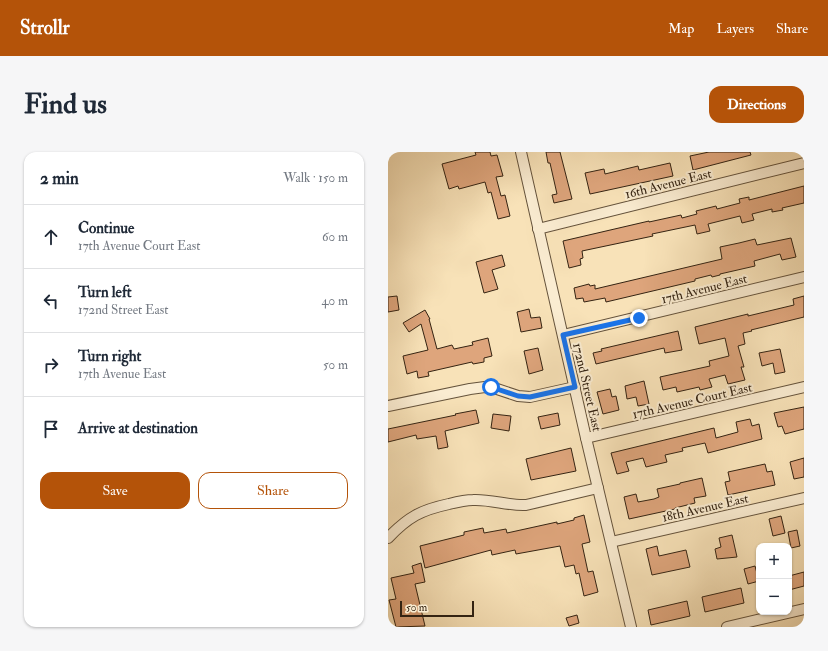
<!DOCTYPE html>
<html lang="en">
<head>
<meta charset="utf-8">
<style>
	:root { --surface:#fff; --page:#f6f6f7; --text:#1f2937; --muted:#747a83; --line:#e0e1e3; --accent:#b45309 }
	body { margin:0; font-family:"IM FELL Double Pica",serif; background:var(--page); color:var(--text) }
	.controls { position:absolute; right:12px; bottom:12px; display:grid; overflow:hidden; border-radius:8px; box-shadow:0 1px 3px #0004 }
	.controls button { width:36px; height:36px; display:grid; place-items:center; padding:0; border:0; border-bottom:1px solid var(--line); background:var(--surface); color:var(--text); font:20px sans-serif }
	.scale { position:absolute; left:12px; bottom:10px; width:74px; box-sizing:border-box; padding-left:4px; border:2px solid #342312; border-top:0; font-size:11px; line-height:14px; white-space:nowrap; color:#342312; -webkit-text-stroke:3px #faecd1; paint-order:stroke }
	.stop { position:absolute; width:12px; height:12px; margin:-9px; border:3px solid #1a73e8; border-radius:50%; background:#fff }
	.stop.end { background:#1a73e8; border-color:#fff; box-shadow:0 1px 4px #0008 }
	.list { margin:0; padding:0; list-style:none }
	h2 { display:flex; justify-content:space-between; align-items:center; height:52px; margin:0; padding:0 16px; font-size:17px }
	h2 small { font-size:13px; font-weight:400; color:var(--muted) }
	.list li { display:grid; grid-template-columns:26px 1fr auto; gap:12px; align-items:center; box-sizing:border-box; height:64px; padding:0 16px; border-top:1px solid var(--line) }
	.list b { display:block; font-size:15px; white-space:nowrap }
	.list p { margin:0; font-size:13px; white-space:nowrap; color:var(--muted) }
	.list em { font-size:13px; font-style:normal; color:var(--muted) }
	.actions { display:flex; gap:8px; padding:12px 16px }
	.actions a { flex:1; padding:9px 0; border:1px solid var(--accent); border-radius:12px; text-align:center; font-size:14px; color:var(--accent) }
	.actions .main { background:var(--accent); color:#fff }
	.icon { flex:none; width:22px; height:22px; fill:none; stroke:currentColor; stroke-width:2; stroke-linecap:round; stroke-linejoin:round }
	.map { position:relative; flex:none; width:416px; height:475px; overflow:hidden; border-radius:12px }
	header { display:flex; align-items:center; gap:24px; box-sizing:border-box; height:56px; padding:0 20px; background:var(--accent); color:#fff }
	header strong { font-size:19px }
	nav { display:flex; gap:22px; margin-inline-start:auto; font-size:14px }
	.intro { display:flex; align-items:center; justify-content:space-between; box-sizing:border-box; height:96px; padding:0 24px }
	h1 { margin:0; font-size:28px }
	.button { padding:10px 18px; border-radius:12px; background:var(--accent); color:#fff; font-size:14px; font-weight:700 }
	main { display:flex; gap:24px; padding:0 24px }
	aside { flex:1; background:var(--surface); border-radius:12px; box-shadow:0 1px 3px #0004 }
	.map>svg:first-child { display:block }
</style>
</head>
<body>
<header>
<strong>Strollr</strong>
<nav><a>Map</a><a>Layers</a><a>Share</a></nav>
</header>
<div class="intro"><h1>Find us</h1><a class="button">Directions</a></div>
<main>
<aside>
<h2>2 min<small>Walk · 150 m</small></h2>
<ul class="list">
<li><svg class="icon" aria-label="ahead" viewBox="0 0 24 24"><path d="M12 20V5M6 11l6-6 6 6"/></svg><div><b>Continue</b><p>17th Avenue Court East</p></div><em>60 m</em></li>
<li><svg class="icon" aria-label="left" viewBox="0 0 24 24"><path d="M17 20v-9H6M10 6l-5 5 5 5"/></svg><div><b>Turn left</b><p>172nd Street East</p></div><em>40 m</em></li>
<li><svg class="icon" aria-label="right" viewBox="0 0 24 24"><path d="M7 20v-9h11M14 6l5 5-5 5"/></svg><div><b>Turn right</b><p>17th Avenue East</p></div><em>50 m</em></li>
<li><svg class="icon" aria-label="arrive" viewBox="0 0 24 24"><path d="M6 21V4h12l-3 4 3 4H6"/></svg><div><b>Arrive at destination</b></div></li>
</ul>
<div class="actions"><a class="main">Save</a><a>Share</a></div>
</aside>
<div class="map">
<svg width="416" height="475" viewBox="0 0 416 475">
	<rect width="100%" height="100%" fill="#f8e2b8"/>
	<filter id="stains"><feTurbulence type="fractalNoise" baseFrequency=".005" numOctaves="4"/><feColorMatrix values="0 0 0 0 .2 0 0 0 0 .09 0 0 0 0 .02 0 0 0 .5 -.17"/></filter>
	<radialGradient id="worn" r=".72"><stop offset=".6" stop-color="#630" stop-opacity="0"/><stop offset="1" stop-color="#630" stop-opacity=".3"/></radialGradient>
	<!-- building -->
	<g fill="#dea57c" stroke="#342312">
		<polygon points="87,0 102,0 103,4 109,3 115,24 108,25 113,44 117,43 122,64 110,67 103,40 100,41 97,30 71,37 70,34 61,37 54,12 88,3"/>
		<polygon points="158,0 172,0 184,47 166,51 164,43 169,42 162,11 160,11"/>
		<polygon points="321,0 362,0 363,3 305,18 302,4"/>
		<polygon points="282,11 285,24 202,42 197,21 216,17 217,22 250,14 251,18"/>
		<polygon points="416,34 416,51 394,56 395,58 384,60 384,57 364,62 366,68 354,71 352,64 320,72 322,79 309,82 307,73 264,82 265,84 194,99 195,106 192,107 193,113 181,116 175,89 261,69 261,70 293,63 294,66 309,62 308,59 328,54 329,57 352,51 351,47 361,45 361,48"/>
		<polygon points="403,86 408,105 394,108 392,102 366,109 367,114 332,122 332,123 324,125 323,123 307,127 307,129 218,150 217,146 196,150 195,146 188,147 186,136 201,132 202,134 207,133 207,137 334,107 332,95 351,91 367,87 369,93"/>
		<polygon points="114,103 117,114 104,118 110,137 96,141 88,110"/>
		<polygon points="9,144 11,158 0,160 0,145"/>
		<polygon points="416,144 416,165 363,178 364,179 355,181 357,192 350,194 356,215 353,215 357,228 340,232 337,223 321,227 324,235 312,238 311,235 289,240 288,235 275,238 272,225 322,214 321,209 341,204 337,186 311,192 307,175 360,162 360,164 406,153 405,147"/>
		<polygon points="141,157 143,166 152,165 154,176 133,180 129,160"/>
		<polygon points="37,158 42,167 41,167 49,197 64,193 66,197 85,193 84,190 100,186 104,204 96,206 96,210 85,212 84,210 40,220 41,224 30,226 29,219 19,222 15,204 40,198 33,172 21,180 15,171"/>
		<polygon points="290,179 294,198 277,201 276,196 208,212 205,201 214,199 213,197"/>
		<polygon points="150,196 155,218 141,222 136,199"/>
		<polygon points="392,197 397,220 387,222 385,211 374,214 371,201"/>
		<polygon points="256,229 261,252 250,254 248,245 239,247 237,234"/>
		<polygon points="222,237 224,245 228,244 231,258 215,262 209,240"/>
		<polygon points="416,255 416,277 397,282 394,274 390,275 386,261"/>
		<polygon points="88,258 91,271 57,279 60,295 50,297 48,284 29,287 28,283 0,290 0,277 68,263 67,262"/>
		<polygon points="170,261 172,273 153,277 150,265"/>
		<polygon points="105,262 123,264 121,279 103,276"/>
		<polygon points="362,267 364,274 371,272 374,287 320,301 317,291 294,296 295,299 277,303 279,310 258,315 255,306 238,310 241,319 229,322 223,301 326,276 328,286 350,280 348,270"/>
		<polygon points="183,296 188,319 143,328 138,307"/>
		<polygon points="416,306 416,325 406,327 402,310"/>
		<polygon points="377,312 379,320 384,319 387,333 340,343 337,330 342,329 340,320"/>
		<polygon points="314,326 318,344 306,346 307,351 287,356 287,357 241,367 236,345 248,342 250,350 266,347 271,345 269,337 292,332 292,331"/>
		<polygon points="196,363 202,390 194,392 200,420 205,419 210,440 196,444 191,421 188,422 186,413 177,415 172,394 128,402 127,398 104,403 103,398 37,416 32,394 76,383 76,380 95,376 96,381 118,377 119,381 169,370 169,372 186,368 186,366"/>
		<polygon points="393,364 397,381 385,384 381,367"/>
		<polygon points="409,378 412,394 403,396 400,380"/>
		<polygon points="344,383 349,405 329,407 327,397 333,395 331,386"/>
		<polygon points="269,394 271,404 298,398 302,415 264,423 258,397"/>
		<polygon points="33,411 37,430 27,432 37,474 8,475 1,448 8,447 3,426 26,421 24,414"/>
		<polygon points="367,414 371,429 360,432 356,417"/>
		<polygon points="416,420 416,434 401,438 401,424"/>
		<polygon points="353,436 356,451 317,460 314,445"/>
		<polygon points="299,449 302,464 263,473 260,458"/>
		<polygon points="189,463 191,471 181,474 178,466"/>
	</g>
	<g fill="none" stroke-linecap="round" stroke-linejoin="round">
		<!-- minor casing -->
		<g stroke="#65533c" stroke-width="12">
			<g id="minor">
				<polyline points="133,0 198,286 243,475"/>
				<polyline points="150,77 416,11"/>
				<polyline points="175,183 416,125"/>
				<polyline points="0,254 82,237 97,235 109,237 130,244 142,245 187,235"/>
				<polyline points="198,286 416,235"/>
				<path d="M0 386C20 365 33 358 61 352 69 350 77 348 85 348 103 347 120 354 138 353L210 336"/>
				<polyline points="223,390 416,346"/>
				<polyline points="339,475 416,457"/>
			</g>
		</g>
		<!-- minor -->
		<use href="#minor" stroke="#faecd1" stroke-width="10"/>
	</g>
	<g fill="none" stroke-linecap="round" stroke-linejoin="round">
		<!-- route -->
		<polyline stroke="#1a73e8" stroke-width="5" points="103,235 130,244 142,245 187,235 175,183 251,166"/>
	</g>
	<g text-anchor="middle" stroke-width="4" stroke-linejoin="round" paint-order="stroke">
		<!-- street labels -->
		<g font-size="13" fill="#342312" stroke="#faecd1">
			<text transform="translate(280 31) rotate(-14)" y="5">16th Avenue East</text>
			<text transform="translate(316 136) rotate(-14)" y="5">17th Avenue East</text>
			<text transform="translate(200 235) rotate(77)" y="5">172nd Street East</text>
			<text transform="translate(304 248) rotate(-13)" y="5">17th Avenue Court East</text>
			<text transform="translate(317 355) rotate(-13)" y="5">18th Avenue East</text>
		</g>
	</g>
	<rect width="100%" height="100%" filter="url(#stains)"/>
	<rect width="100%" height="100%" fill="url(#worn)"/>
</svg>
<div class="controls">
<button>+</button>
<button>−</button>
</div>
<div class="scale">50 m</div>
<div class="stop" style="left:103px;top:235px"></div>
<div class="stop end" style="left:251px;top:166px"></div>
</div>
</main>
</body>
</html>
